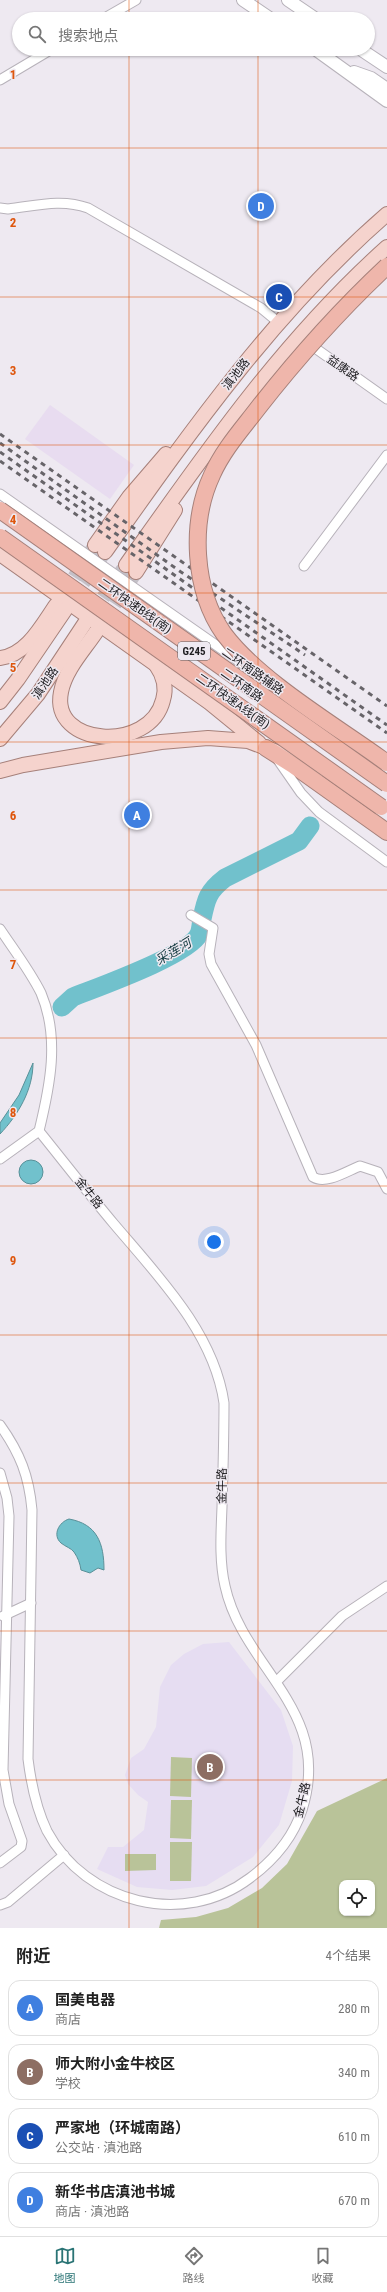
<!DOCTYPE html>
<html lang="zh">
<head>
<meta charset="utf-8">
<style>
	:root { --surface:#fff; --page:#f6f6f6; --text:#222; --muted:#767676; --line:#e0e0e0; --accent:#2a7475 }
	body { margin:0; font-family:"Roboto Condensed","Noto Sans SC",sans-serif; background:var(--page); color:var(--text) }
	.controls { position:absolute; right:12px; bottom:12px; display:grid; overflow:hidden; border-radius:8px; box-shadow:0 1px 3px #0004 }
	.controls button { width:36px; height:36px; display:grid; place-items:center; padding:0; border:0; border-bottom:1px solid var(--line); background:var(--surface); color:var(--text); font:20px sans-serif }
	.you { position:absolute; left:214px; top:1242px; width:14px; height:14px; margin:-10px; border:3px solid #fff; border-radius:50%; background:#1a73e8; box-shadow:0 0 0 6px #1a73e833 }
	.badge { display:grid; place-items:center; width:26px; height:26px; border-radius:50%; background:var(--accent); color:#fff; font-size:13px; font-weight:700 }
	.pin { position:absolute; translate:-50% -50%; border:2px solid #fff; box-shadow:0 1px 4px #0006 }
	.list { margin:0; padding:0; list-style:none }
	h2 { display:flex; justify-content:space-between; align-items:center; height:52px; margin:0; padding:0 16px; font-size:17px }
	h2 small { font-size:13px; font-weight:400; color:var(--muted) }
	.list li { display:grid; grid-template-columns:26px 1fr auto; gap:12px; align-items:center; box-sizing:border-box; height:56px; margin:0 8px 8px; padding:0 8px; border:1px solid var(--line); border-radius:12px }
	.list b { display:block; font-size:15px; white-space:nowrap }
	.list p { margin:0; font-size:13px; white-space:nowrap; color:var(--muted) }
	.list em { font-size:13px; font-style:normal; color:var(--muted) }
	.icon { flex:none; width:22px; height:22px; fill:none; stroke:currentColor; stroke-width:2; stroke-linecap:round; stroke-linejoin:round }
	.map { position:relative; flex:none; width:387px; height:1928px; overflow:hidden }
	.search { position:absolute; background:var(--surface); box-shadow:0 1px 3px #0004; left:12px; right:12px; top:12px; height:44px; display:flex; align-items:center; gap:10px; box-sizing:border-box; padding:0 14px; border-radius:22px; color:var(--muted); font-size:15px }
	.sheet { height:308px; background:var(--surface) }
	nav { display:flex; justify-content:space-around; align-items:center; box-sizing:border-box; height:56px; border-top:1px solid var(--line); background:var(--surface); font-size:11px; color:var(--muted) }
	nav a { display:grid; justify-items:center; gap:2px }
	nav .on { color:var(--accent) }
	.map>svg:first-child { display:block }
</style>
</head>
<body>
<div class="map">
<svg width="387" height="1928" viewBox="0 0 387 1928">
	<rect width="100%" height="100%" fill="#eee9f1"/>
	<!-- industrial -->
	<polygon fill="#e8dcf0" points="50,405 134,465 110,499 25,439"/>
	<!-- education -->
	<polygon fill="#e6ddf2" points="229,1642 281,1710 293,1746 292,1781 279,1825 253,1857 206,1886 172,1890 137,1887 97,1869 108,1847 123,1847 144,1830 148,1802 138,1795 128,1784 125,1775 131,1758 144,1749 156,1727 160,1687 171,1665 184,1654 203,1644"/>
	<!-- green -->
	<g fill="#b9c399" fill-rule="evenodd">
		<polygon points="171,1757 192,1758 191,1797 170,1796"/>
		<path d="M387 1778V1928H159L161 1920 196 1917 228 1908 262 1888 287 1864 317 1811ZM342 1883H372V1913H342Z"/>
		<polygon points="171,1800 192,1800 191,1839 170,1838"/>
		<polygon points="170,1842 192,1842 191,1881 170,1881"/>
		<polygon points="125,1854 156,1854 156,1870 125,1871"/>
	</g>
	<!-- water -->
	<g fill="#71c1cc" stroke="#589098">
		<path d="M33 1063C33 1090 18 1115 0 1134V1123L19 1095Z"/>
		<circle cx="31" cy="1172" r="12"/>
		<path d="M69 1519C97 1524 104 1543 104 1570L98 1568 90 1573 81 1570C80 1563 78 1558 74 1552 71 1548 66 1547 61 1543 52 1535 59 1522 69 1519Z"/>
	</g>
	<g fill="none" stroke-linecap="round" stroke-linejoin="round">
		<!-- river -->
		<path stroke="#71c1cc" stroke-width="19" d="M62 1007 73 997C98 987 189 955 199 934 201 930 201 924 202 919 206 899 208 891 225 878L299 841 310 826"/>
		<!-- primary-tunnel -->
		<g stroke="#c4c0c7" stroke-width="14" stroke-dasharray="14 7" stroke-linecap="butt">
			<polyline points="63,595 95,545"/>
			<polyline points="71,600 105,552"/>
			<polyline points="91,615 126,565"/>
			<polyline points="103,622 136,572"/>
		</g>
		<!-- street casing -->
		<g stroke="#b7b2ba" stroke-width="11">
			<g id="street">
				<polyline points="103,19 136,0"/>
				<polyline points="0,80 52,49"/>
				<path d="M0 208 8 209C35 206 61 198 88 208L261 308 278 322"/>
				<polyline points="308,343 387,399"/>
				<polyline points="0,494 243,664"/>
				<polyline points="304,566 387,455"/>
				<polyline points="278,760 301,793 319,812 387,862"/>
				<path d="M191 915 213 928 209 954 211 964 256 1045 313 1177C326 1185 347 1171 360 1166L378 1172 387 1189"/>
				<path d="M0 929C14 950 30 971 41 993 60 1038 50 1086 39 1131L0 1159"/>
				<path d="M0 1425C20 1453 29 1476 32 1510L28 1759C31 1783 36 1808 47 1831 86 1904 184 1928 250 1878 274 1860 293 1838 302 1810 334 1710 243 1669 225 1586 219 1560 221 1533 222 1507 223 1472 224 1437 224 1403 214 1333 158 1276 114 1224 88 1193 64 1162 39 1131"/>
				<polyline points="0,1473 7,1498 9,1516 3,1770 9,1804 22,1841 21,1847 0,1863"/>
				<polyline points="3,1616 31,1603"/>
				<polyline points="277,1681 342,1616 387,1586"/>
				<polyline points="0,1905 8,1902 64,1855"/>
			</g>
		</g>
		<!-- secondary casing -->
		<g stroke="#b7b2ba" stroke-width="14">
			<g id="secondary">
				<polyline points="243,0 271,19"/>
				<polyline points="288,0 316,19"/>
				<polyline points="315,49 387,101"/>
				<polyline points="360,49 387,67"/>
				<polyline points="354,72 371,78 387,89"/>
			</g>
		</g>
		<!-- primary casing -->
		<g stroke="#a6807a" stroke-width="16">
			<g id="primary">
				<polyline points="95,545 129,497 166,454"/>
				<path d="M105 552C190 432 275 311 387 214"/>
				<polyline points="0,554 210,703 259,743"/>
				<path d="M126 565C205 453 284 339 387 247"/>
				<polyline points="136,572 175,510"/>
				<path d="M96 632C84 650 65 670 61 692 50 747 150 753 163 700 167 687 163 675 156 665"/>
				<path d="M0 658C27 655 42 625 56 605"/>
				<polyline points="0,702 18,679 65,610"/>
				<polyline points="0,739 38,694 85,623"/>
				<polyline points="0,771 23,765 161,742 208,738 248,741 321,769"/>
			</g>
		</g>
		<!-- highway casing -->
		<g stroke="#a6807a" stroke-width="18">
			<polyline id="highway" points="266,748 293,765 387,832"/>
		</g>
		<!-- street -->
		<use href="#street" stroke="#fff" stroke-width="9"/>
		<!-- secondary -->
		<use href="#secondary" stroke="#fff" stroke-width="12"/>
		<!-- primary -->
		<use href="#primary" stroke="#f5d3cd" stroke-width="14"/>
		<!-- highway -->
		<use href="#highway" stroke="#efb6ab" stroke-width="16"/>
		<!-- rail -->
		<g stroke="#676469" stroke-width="3" stroke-dasharray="5 5" stroke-linecap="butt">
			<polyline points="0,434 387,706"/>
			<polyline points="0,443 181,572 305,655"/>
			<polyline points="0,452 387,725"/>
			<polyline points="0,461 387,733"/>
		</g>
		<!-- highway-bridge casing -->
		<g stroke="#a6807a" stroke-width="18" stroke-linecap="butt">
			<g id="highway-bridge">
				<path d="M387 266C340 310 298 357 258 408 242 429 223 450 212 475 190 522 193 590 224 634 260 682 338 727 387 763"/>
				<polyline points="0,510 387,784"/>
				<polyline points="0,537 381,807"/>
			</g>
		</g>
		<!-- highway-bridge -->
		<use href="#highway-bridge" stroke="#efb6ab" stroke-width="16"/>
	</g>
	<!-- grid -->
	<path fill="none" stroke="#de560d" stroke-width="1" stroke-opacity="0.55" d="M129 0V19M258 0V19M129 49V1928M258 49V1928M0 148H387M0 297H387M0 445H387M0 593H387M0 742H387M0 890H387M0 1038H387M0 1186H387M0 1335H387M0 1483H387M0 1631H387M0 1780H387"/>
	<g text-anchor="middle" stroke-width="3" stroke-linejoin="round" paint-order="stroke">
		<!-- shield labels -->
		<rect fill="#eee9f1" stroke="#5c5a5f" stroke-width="1" x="178" y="642" width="32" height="18" rx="3"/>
		<g font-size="11" font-weight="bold" fill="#1e1d20">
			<text x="194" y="655">G245</text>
		</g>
		<!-- street labels -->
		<g font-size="12" fill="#1e1d20" stroke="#eee9f1">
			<text transform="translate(343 368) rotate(35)" y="4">益康路</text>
			<text transform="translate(236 374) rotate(-52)" y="4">滇池路</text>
			<text transform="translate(135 606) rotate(35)" y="4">二环快速B线(南)</text>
			<text transform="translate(253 671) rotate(35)" y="4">二环南路辅路</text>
			<text transform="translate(45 683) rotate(-56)" y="4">滇池路</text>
			<text transform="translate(242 685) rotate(35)" y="4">二环南路</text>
			<text transform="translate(233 701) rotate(35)" y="4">二环快速A线(南)</text>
			<text transform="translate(89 1193) rotate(51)" y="4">金牛路</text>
			<text transform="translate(222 1486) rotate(-89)" y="4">金牛路</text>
			<text transform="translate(302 1800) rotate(-77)" y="4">金牛路</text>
		</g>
		<!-- water labels -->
		<g font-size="13" font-style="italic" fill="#143b40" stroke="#eee9f1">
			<text transform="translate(173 951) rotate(-31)" y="5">采莲河</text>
		</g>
	</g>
	<g font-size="13" text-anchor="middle" font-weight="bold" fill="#de560d" stroke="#eee9f1" stroke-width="3" stroke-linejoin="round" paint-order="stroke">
		<text x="13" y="79">1</text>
		<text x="13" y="227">2</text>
		<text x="13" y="375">3</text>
		<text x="13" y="524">4</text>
		<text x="13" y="672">5</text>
		<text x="13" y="820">6</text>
		<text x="13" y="969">7</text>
		<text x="13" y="1117">8</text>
		<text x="13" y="1265">9</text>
	</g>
</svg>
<div class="controls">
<button><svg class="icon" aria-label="locate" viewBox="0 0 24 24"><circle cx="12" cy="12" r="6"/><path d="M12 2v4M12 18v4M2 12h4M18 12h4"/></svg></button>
</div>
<div class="you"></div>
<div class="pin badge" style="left:137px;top:815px;background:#3f7fe0">A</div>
<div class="pin badge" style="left:210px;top:1767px;background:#8d6e63">B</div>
<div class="pin badge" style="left:279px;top:297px;background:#1a4fb4">C</div>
<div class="pin badge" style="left:261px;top:206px;background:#3f7fe0">D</div>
<div class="search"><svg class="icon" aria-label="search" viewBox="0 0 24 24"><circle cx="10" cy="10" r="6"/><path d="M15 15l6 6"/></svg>搜索地点</div>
</div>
<section class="sheet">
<h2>附近<small>4个结果</small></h2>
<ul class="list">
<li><span class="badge" style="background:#3f7fe0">A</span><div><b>国美电器</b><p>商店</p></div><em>280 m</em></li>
<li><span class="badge" style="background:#8d6e63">B</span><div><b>师大附小金牛校区</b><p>学校</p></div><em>340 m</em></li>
<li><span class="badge" style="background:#1a4fb4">C</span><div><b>严家地（环城南路）</b><p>公交站 · 滇池路</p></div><em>610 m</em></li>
<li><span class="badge" style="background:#3f7fe0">D</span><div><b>新华书店滇池书城</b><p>商店 · 滇池路</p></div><em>670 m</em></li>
</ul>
</section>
<nav>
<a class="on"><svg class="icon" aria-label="map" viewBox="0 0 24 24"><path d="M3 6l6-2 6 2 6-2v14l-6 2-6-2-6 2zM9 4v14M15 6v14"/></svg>地图</a>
<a><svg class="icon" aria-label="directions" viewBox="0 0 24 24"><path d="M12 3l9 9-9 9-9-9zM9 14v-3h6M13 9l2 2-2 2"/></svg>路线</a>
<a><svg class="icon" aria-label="saved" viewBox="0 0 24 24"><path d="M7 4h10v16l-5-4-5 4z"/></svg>收藏</a>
</nav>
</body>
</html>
